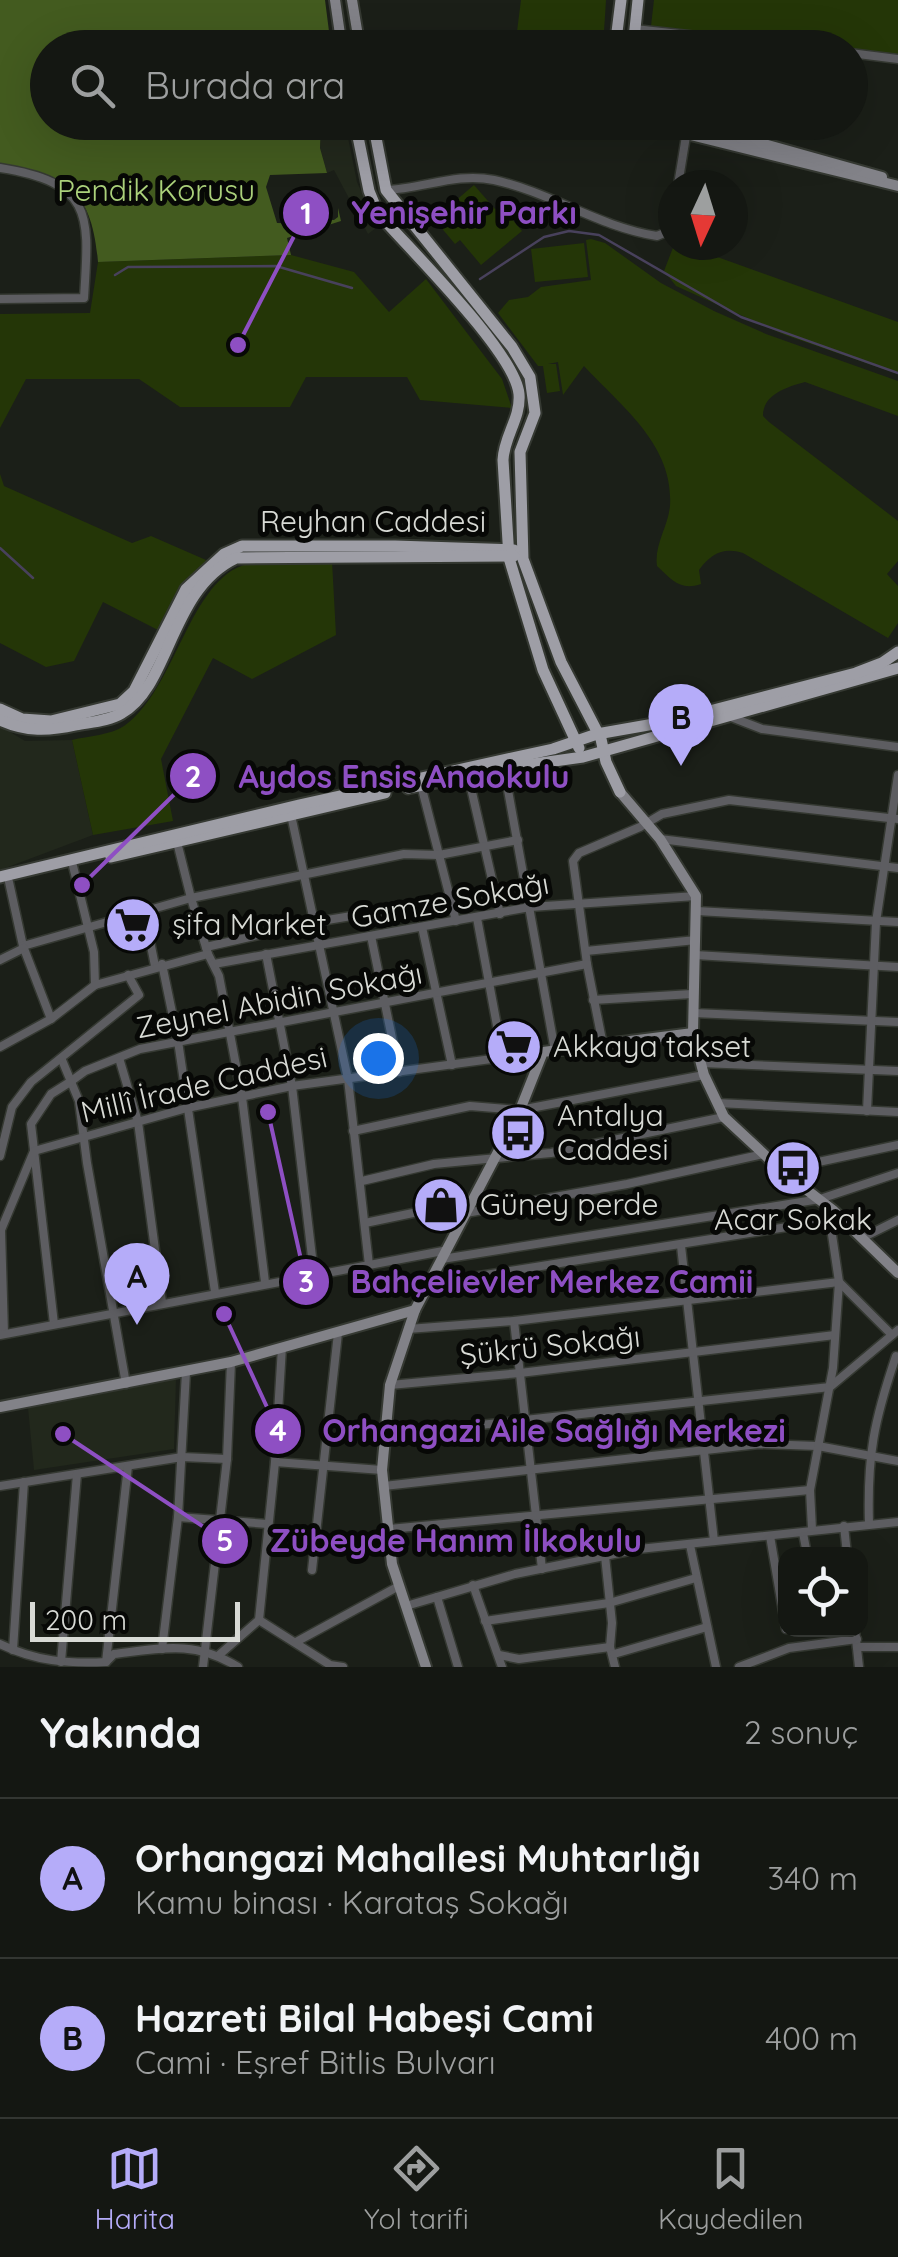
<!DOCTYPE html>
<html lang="tr">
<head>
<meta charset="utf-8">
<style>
	:root { --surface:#141712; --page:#1d201b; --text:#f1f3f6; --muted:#9d9f9f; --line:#333632; --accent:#b5acf9 }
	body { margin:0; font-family:Quicksand,sans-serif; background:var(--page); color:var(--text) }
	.controls { position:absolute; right:30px; bottom:30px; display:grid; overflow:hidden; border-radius:20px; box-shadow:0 10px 40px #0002 }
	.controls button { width:90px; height:90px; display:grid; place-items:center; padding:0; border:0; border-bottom:2px solid var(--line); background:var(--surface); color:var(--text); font:50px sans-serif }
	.compass { position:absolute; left:658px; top:170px; width:90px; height:90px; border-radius:50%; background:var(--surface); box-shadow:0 10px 40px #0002; rotate:184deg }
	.scale { position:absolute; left:30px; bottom:25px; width:210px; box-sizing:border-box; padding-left:10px; border:5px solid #d8dad5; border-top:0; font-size:28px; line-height:35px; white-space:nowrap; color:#d8dad5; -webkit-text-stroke:8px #070806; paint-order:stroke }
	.you { position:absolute; left:378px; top:1058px; width:35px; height:35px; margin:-25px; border:8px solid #fff; border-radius:50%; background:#1a73e8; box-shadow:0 0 0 15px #1a73e833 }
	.badge { display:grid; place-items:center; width:65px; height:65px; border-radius:50%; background:var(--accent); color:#111; font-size:32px; font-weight:700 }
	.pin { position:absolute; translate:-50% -82px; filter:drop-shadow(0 2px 5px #0008) }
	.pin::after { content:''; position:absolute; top:52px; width:35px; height:30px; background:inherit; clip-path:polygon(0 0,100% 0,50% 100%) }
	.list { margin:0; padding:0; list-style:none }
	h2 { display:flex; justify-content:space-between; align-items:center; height:130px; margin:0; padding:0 40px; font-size:42px }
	h2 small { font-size:32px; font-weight:400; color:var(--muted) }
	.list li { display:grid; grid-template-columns:65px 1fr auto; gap:30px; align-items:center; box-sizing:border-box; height:160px; padding:0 40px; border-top:2px solid var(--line) }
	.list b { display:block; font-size:38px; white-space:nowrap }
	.list p { margin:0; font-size:32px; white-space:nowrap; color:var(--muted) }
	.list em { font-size:32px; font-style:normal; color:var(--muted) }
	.icon { flex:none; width:55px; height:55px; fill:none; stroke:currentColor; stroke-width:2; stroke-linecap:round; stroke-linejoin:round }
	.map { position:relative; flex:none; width:898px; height:1667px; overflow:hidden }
	.search { position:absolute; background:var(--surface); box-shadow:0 10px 40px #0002; left:30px; right:30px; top:30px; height:110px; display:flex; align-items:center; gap:25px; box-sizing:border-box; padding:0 35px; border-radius:55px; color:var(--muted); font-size:38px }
	.sheet { height:450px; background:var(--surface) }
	nav { display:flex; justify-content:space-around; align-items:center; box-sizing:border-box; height:140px; border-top:2px solid var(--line); background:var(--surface); font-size:28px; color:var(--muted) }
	nav a { display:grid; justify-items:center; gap:5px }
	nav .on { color:var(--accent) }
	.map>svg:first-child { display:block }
</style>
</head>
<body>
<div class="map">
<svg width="898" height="1667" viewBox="0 0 898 1667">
	<rect width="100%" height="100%" fill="#1b1f18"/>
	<!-- built -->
	<g fill="#22281c">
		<polygon points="321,123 345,123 357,182 377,227 368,234 334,170 327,173 320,148"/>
		<polygon points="0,726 25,741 72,740 93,835 0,870"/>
		<polygon points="176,1379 174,1449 34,1470 28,1408"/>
	</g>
	<!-- green -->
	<g fill="#243607">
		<polygon points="521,0 606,0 603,47 515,47"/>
		<polygon points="654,0 898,0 898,54 651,26"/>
		<polygon points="474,185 495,209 501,206 522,231 481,265 460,240 455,244 434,219"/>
		<path d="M591 239 605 243 661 283 714 311 766 334 898 381V416L805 382C787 387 763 394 763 416L769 422 898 521V561L887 574 898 586V623L888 638 743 553C723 547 711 554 699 570L701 584C680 591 672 580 657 566 654 545 668 527 670 506 674 445 622 407 584 366L563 395 558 362 548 364H556L560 391 547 393 543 366H538L498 313 509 300 528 297 541 287 591 280 586 240Z"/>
		<polygon points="584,243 588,277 535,282 531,249"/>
		<polygon points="674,245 684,245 898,322 898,374 785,335 676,286 664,271"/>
		<polygon points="291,255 354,272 389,312 426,279 502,379 512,408 420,400 407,377 306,377 290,407 180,407 139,379 26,379 0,428 0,314 90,313 98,262"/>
		<polygon points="0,474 4,486 132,543 151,536 206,560 158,630 103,602 74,661 46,667 0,643"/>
		<path d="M332 561 336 635 252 679 213 658 161 759 173 821 93 835 72 740C88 736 111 735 124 726 176 690 189 579 247 564 269 558 308 562 332 561Z"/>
	</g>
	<!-- forest -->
	<path fill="#435b1f" d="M0 0H325L331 47 48 48V122L321 123 320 148 327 173 270 175 266 187 277 223 316 224 318 220H334L338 217V208L341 221 287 238 291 255 98 262C92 190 68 177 0 164Z"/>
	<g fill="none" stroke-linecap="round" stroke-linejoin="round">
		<!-- stream -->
		<g stroke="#48415c" stroke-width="2.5">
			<polyline points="115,275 128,267 276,266 352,288"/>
			<polyline points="480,279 544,237 569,231 599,235 741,317 898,373"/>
			<polyline points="0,548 33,578"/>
		</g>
		<!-- street casing -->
		<g stroke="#353932" stroke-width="11">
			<g id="street">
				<polyline points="635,29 804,48"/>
				<polyline points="850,53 898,59"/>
				<path d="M0 168C95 183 89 216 84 298L0 299"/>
				<polyline points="678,185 687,130"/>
				<path d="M386 190C423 189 456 172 494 180 550 192 599 227 657 236L669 231 673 215"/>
				<polyline points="731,717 762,729 898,747"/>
				<polyline points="504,768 555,1051"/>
				<polyline points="468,775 500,914"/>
				<polyline points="421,785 456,921"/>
				<polyline points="291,815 348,1079 369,1265"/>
				<polyline points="176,838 191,898 208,954 219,976 242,1097 265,1282"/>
				<polyline points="660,839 898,868"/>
				<polyline points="73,866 94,952 95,985"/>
				<polyline points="9,882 23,946 51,1019"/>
				<polyline points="144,911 155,966"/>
				<polyline points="697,911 898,922"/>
				<polyline points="477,918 503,1058"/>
				<polyline points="422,927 452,1065"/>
				<polyline points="371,936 399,1072"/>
				<polyline points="23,946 191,898 404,854 439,855 518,840"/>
				<polyline points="206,947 315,922 449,900"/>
				<polyline points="586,951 696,940"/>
				<polyline points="266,954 292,1086 314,1274"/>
				<polyline points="695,955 898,967"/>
				<polyline points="0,960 24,948"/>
				<polyline points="162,964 178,1041 215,1292"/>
				<polyline points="214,964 530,907 696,896"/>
				<polyline points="593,1000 692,994"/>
				<polyline points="693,1013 898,1022"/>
				<polyline points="603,1045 587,964 573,861 579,853 640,827 662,814 729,800 898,819"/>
				<polyline points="0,1047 51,1019 95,985 208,954"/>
				<polyline points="119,1058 138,1122 162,1302"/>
				<polyline points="62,1060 79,1101 87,1163 126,1384"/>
				<polyline points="701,1063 898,1071"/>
				<polyline points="717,1103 898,1112"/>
				<polyline points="867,1111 876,922 898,775"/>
				<polyline points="353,1131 470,1106 520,1110 704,1075"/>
				<polyline points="0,1156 12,1107 31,1082 139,995 128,975"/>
				<polyline points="781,1170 898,1145"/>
				<polyline points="362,1181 434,1164 551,1153 724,1117"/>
				<polyline points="466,1213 627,1184 764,1154"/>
				<polyline points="365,1223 437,1208 461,1221"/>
				<polyline points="862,1238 898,1220"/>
				<polyline points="681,1246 714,1541"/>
				<polyline points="442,1259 820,1199 898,1173"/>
				<polyline points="428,1284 806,1224 821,1221 834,1211"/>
				<polyline points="514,1321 542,1569"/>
				<polyline points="54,1324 31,1124 51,1094 70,1082 85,1071 140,1049 587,964"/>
				<polyline points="408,1329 514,1321 839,1282 892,1335"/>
				<polyline points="4,1333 1,1230 34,1151 187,1108 292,1086 543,1052"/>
				<polyline points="0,1335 443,1251"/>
				<polyline points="390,1385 520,1373 835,1335"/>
				<polyline points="387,1435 830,1387 898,1330"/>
				<polyline points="275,1462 382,1470"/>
				<polyline points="0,1486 182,1457 227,1459"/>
				<polyline points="384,1486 759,1444 818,1446 898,1461"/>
				<polyline points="178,1517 268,1524"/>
				<path d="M869 1524C867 1455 874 1421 896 1356"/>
				<polyline points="844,1526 847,1554"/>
				<polyline points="389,1529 810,1490"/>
				<polyline points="812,1529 810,1490 833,1368 839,1282 831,1228 834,1212"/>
				<polyline points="803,1533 807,1554"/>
				<polyline points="770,1536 786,1629"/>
				<polyline points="690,1545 716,1667"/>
				<polyline points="605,1556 612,1623 610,1647 615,1667"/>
				<polyline points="312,1570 338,1333"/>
				<polyline points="473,1585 502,1667"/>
				<polyline points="437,1597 458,1667"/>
				<polyline points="406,1606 515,1574 639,1549 898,1522"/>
				<polyline points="259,1620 330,1665 343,1667"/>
				<polyline points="485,1621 609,1603 696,1578"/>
				<polyline points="855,1630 859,1667"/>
				<polyline points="296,1642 399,1586"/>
				<path d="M0 1644C35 1661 68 1664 106 1662L114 1654C162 1648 195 1640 238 1667"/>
				<polyline points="857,1647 898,1647"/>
				<polyline points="162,1649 178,1517 186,1372"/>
				<polyline points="13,1650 24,1482"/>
				<polyline points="614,1654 707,1627"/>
				<polyline points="219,1655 259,1620 275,1462 282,1347"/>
				<polyline points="499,1655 519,1659 610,1647"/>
				<polyline points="61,1662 77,1474"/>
				<polyline points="106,1662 128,1466"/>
				<polyline points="203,1667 227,1459 231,1362"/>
				<polyline points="739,1667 789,1648 857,1639"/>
			</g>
		</g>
		<!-- secondary casing -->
		<g stroke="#353932" stroke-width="14">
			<g id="secondary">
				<polyline points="335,0 342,48"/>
				<polyline points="352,0 360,48"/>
				<polyline points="638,122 898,186"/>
				<polyline points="672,122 750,140 882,177"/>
				<polyline points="620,792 660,839 696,896 693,1033 704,1075 724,1117 781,1170 834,1211 898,1273"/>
				<polyline points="0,1407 231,1362 415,1310"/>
				<polyline points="426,1667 392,1564 382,1470 390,1385 415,1310 520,1110 543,1052 693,1033"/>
			</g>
		</g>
		<!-- primary casing -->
		<g stroke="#353932" stroke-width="15">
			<g id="primary">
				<polyline points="615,48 621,0"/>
				<polyline points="633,48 638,0"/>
				<path d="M355 122 369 191 378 213C409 249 515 352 519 394 521 418 504 436 503 460L509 558 543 670 579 748"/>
				<polyline points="373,122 386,190 512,347 530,377 535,413 520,452 523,559 561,662 601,739 606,762 620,792"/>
				<polyline points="0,709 22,719 51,721 120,704 134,691 186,589 224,554 242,546 395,546 514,550"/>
				<path d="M0 720C26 732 49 731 76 725 91 722 109 721 122 713 170 686 170 589 236 558L514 556"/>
				<polyline points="408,788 504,768 583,757 898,668"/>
				<polyline points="111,857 385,793"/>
				<polyline points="0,877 299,805 553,749 597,734 671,721 856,673 882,663 898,652"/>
			</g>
		</g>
		<!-- street -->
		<use href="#street" stroke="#5d5d61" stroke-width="8"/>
		<!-- secondary -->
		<use href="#secondary" stroke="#828288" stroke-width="10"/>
		<!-- primary -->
		<use href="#primary" stroke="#9e9ea6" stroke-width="11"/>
	</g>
	<!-- icons -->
	<defs>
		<g id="supermarket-disc" transform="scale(2.875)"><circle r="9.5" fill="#b5acf9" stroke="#070806"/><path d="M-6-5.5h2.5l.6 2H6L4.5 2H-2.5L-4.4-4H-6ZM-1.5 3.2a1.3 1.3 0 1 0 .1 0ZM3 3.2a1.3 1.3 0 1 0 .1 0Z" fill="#111"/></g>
		<g id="bus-disc" transform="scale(2.875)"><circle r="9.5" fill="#b5acf9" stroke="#070806"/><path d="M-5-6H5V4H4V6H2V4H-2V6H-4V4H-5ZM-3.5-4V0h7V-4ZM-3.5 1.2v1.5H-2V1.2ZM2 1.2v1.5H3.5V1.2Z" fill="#111"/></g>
		<g id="shop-disc" transform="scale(2.875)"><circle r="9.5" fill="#b5acf9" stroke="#070806"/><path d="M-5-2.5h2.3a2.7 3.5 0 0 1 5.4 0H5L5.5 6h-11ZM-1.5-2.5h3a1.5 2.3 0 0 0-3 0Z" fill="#111"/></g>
	</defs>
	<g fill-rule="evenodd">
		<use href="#supermarket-disc" x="133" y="925"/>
		<use href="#supermarket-disc" x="514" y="1047"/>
		<use href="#bus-disc" x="518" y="1133"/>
		<use href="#bus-disc" x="793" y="1168"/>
		<use href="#shop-disc" x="441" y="1205"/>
	</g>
	<g text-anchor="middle" stroke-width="10" stroke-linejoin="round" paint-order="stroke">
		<!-- park labels -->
		<g font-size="30" fill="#abd17b" stroke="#070806">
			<text x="156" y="201">Pendik Korusu</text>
		</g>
		<!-- street labels -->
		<g font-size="30" fill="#d8dad5" stroke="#070806">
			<text x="373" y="532">Reyhan Caddesi</text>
			<text transform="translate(450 901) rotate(-10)" y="10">Gamze Sokağı</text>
			<text transform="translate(279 1001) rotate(-11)" y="10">Zeynel Abidin Sokağı</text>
			<text transform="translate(204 1085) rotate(-13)" y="10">Millî İrade Caddesi</text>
			<text transform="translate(550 1346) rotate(-6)" y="10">Şükrü Sokağı</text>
		</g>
		<!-- poi labels -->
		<g font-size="30" fill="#d8dad5" stroke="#070806" text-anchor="start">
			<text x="172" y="935">şifa Market</text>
			<text x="553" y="1057">Akkaya takset</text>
			<text x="557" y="1126">Antalya<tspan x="557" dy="34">Caddesi</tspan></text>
			<text x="480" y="1215">Güney perde</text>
			<text x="793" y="1230" text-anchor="middle">Acar Sokak</text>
		</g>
	</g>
	<!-- callouts -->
	<path fill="none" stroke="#8e4fc3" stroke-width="4" d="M238 345L306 213M82 885L193 776M268 1112L306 1282M224 1314L278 1431M63 1434L225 1541"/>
	<g fill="#8e4fc3" stroke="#070806" stroke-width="4">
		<circle cx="238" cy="345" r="10"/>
		<circle cx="82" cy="885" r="10"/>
		<circle cx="268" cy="1112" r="10"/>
		<circle cx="224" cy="1314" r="10"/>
		<circle cx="63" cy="1434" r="10"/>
		<circle cx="306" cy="213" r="25"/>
		<circle cx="193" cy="776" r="25"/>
		<circle cx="306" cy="1282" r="25"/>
		<circle cx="278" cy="1431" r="25"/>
		<circle cx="225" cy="1541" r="25"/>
	</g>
	<g font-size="30" text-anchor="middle" font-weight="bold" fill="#fff">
		<text x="306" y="224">1</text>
		<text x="193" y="787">2</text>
		<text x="306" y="1292">3</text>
		<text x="278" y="1441">4</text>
		<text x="225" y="1551">5</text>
	</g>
	<g font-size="32" text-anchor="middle" font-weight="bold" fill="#8e4fc3" stroke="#070806" stroke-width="10" stroke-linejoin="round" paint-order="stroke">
		<text x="464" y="224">Yenişehir Parkı</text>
		<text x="404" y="788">Aydos Ensis Anaokulu</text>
		<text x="552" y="1293">Bahçelievler Merkez Camii</text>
		<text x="554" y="1442">Orhangazi Aile Sağlığı Merkezi</text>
		<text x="456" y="1552">Zübeyde Hanım İlkokulu</text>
	</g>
</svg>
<div class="controls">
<button><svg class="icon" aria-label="locate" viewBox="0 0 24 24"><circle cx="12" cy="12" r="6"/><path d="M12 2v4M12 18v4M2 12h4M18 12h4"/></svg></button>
</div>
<svg class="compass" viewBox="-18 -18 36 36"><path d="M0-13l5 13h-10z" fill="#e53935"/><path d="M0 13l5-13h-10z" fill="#9d9f9f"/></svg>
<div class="scale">200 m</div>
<div class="you"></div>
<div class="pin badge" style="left:137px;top:1325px">A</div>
<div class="pin badge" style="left:681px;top:766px">B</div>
<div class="search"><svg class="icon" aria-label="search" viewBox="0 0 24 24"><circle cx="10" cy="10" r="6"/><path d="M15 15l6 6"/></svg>Burada ara</div>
</div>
<section class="sheet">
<h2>Yakında<small>2 sonuç</small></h2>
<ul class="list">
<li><span class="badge">A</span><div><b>Orhangazi Mahallesi Muhtarlığı</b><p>Kamu binası · Karataş Sokağı</p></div><em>340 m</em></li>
<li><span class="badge">B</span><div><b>Hazreti Bilal Habeşi Cami</b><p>Cami · Eşref Bitlis Bulvarı</p></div><em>400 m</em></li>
</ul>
</section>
<nav>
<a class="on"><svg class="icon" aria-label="map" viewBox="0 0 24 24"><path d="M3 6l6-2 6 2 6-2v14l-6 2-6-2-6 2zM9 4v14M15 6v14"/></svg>Harita</a>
<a><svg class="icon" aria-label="directions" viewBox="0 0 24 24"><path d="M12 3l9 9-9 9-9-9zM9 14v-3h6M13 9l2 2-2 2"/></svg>Yol tarifi</a>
<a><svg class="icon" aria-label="saved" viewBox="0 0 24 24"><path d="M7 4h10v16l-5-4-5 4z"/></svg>Kaydedilen</a>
</nav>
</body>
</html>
